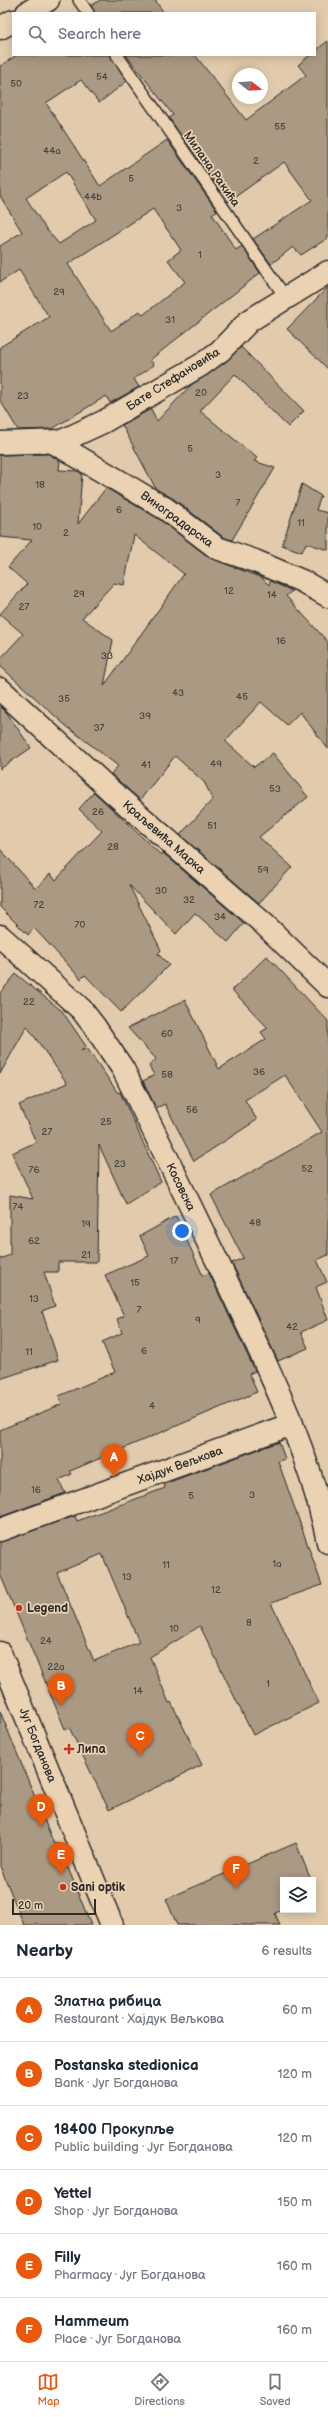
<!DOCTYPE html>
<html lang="en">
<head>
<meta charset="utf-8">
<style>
	:root { --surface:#fff; --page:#f6f6f7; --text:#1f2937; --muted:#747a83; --line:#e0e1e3; --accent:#ea580c }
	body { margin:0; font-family:"Balsamiq Sans",sans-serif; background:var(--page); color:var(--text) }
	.controls { position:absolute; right:12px; bottom:12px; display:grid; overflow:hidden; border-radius:0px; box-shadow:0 2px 10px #0003 }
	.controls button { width:36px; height:36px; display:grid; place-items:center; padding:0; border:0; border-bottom:1px solid var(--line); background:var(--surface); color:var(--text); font:20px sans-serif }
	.compass { position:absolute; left:232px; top:68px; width:36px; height:36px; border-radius:50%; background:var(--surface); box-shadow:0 2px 10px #0003; rotate:107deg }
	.scale { position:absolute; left:12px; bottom:10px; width:84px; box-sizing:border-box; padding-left:4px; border:2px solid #2b2b2b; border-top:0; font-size:11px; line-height:14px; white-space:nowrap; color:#2b2b2b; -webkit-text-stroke:3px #ead2b2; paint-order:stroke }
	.you { position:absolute; left:182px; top:1231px; width:14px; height:14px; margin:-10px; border:3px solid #fff; border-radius:50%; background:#1a73e8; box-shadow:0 0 0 6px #1a73e833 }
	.badge { display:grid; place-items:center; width:26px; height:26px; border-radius:50%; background:var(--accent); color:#fff; font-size:13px; font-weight:700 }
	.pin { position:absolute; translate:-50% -33px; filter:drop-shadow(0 1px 2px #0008) }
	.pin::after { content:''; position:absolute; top:21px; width:14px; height:12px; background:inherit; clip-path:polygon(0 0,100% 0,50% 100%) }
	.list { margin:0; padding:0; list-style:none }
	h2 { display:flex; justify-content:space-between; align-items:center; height:52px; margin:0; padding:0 16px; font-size:17px }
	h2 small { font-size:13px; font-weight:400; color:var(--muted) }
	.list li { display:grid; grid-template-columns:26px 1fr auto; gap:12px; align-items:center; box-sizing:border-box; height:64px; padding:0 16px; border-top:1px solid var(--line) }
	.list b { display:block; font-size:15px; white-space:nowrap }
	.list p { margin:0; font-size:13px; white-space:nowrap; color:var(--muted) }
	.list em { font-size:13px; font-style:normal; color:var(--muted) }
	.icon { flex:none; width:22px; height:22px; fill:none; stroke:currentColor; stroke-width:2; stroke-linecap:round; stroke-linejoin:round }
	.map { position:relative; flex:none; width:328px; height:1925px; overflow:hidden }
	.search { position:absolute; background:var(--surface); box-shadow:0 2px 10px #0003; left:12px; right:12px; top:12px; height:44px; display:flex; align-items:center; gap:10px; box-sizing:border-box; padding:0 14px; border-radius:0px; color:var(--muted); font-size:15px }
	.sheet { height:436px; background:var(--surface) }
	nav { display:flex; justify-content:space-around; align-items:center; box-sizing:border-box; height:56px; border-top:1px solid var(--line); background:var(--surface); font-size:11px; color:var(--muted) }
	nav a { display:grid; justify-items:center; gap:2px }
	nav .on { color:var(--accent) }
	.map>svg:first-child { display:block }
</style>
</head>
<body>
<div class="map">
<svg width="328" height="1925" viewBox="0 0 328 1925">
	<rect width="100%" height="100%" fill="#e2cbad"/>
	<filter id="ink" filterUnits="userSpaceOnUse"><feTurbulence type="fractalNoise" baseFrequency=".025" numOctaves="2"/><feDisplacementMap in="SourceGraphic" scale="8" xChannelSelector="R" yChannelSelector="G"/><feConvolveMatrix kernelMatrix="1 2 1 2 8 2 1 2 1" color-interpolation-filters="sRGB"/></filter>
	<g filter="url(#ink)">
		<!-- building -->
		<g fill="#aa9a84" stroke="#2b2b2b" fill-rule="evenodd">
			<polygon points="100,0 155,0 164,13 95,13 91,6"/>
			<polygon points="328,41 328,238 301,255 293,247 271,264 253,239 312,200 284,162 228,202 169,118 173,115 126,55 195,55 246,120 306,75 298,65 310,55 315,55 315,51"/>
			<path d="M17 55H110L127 81 99 103 81 80 46 103 100 186 167 140 217 211 212 214 236 250 242 246 260 273 150 360 154 365 134 379 139 387 110 403 106 396 52 429 18 430 0 400V347L49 317 19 270 0 282V246L22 232 0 196V66ZM66 172 96 220 59 244 46 229 26 198ZM153 209 181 250 168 260 185 282 143 315 140 311 111 331 68 264Z"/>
			<polygon points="328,287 328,369 287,329"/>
			<polygon points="241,347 304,411 288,427 235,374 200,411 257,458 254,461 275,468 232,540 223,537 174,499 156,489 122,425 151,409 157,421 191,385 227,361"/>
			<path d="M49 454 60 461 59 470 78 471 82 474 78 524 106 488 159 519 210 558 262 578 269 585 270 581 292 591 286 596 328 642V749L300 712 287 725 261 702 225 741 254 767 273 753 308 797 259 837 292 867 259 903 180 835 213 799 204 782 175 756 140 800 111 774 118 766 65 725 0 666V659L23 634 0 614 27 584 8 567 32 540 0 537V455ZM134 535 184 574 104 686 113 640 82 618 114 583 124 585Z"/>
			<polygon points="302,484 321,496 316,510 328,513 328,550 306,543 302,552 282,545"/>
			<polygon points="0,706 7,713 31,748 0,769"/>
			<polygon points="94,792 161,855 163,853 244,923 228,942 195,913 176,934 129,885 161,950 158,954 169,965 121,1012 85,975 81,979 34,928 28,935 0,907 0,849 36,889 50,874 56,880 102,831 79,809"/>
			<polygon points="267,956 328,1021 328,1255 317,1260 327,1282 316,1287 328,1320 301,1332 308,1348 278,1361 232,1263 243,1258 211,1195 322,1132 285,1075 245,1100 257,1120 194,1161 165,1104 156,1108 143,1081 154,1075 149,1066 156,1059 128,1028 185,1000 219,1069 266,1039 261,1032 268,1028 232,990"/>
			<polygon points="16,974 62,1011 86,1046 81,1051 87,1048 118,1093 120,1092 161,1182 126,1204 99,1145 97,1262 58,1262 58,1272 44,1272 55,1306 42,1311 58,1360 0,1379 0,1259 10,1255 10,1195 33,1199 12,1153 36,1142 19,1105 67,1083 27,1026 0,1074 0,993"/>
			<polygon points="176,1216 203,1276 209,1273 255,1371 249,1374 257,1392 70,1471 72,1474 59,1480 65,1493 0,1517 0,1430 62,1404 59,1396 115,1372 102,1342 122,1333 117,1319 124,1316 105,1275 149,1256 140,1236"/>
			<path d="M279 1442 285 1459 278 1461 322 1585 271 1603 319 1703 253 1735 200 1626 150 1657 169 1703 171 1702 202 1765 109 1810 69 1727 65 1729 0 1574V1542L75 1516 77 1521 165 1488 164 1484ZM102 1554 139 1642 94 1661 57 1573Z"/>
			<polygon points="0,1711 54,1844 58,1843 91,1925 24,1925 0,1866"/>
			<polygon points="296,1843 311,1880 283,1880 283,1910 275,1913 280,1925 177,1925 166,1899"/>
		</g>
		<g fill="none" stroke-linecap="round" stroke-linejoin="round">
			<!-- lane casing -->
			<g stroke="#2b2b2b" stroke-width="14">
				<g id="lane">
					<polyline points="79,0 88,13"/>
					<polyline points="117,55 286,298"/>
				</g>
			</g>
			<!-- street casing -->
			<g stroke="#2b2b2b" stroke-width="25">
				<g id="street">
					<polyline points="53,442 166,509 217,548 255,561 302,581 328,596"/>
					<polyline points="0,443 62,441 103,422 201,365 220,351 249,321 328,272"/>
					<polyline points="0,689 110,790 264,924 328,986"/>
					<path d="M0 936 81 1009 95 1027 123 1069C163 1149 202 1229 241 1311 276 1385 312 1461 328 1542"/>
					<polyline points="0,1530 292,1424"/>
					<polyline points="0,1653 112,1925"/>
				</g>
			</g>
			<!-- primary casing -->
			<g stroke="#2b2b2b" stroke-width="25">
				<g id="primary">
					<polyline points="27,13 48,0"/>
					<polyline points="0,28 13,21"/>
				</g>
			</g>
			<!-- lane -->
			<use href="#lane" stroke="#ead2b2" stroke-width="11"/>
			<!-- street -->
			<use href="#street" stroke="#ead2b2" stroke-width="22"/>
			<!-- primary -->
			<use href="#primary" stroke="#ead2b2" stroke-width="22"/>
		</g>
	</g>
	<!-- markers -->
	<g fill="#c8321e" stroke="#ead2b2" stroke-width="1.5">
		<circle cx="19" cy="1608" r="4"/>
		<path d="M67 1743h4v4h4v4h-4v4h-4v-4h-4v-4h4z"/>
		<circle cx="63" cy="1887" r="4"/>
	</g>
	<g text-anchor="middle" stroke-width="3.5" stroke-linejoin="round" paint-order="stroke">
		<!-- number labels -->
		<g font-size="10" fill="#4b4741">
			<text x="102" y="80">54</text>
			<text x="16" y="87">50</text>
			<text x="280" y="130">55</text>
			<text x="52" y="154">44a</text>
			<text x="256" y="164">2</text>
			<text x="131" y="182">5</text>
			<text x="93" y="200">44b</text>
			<text x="179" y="211">3</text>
			<text x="200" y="258">1</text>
			<text x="59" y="295">29</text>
			<text x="170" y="323">31</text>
			<text x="201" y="396">20</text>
			<text x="23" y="399">23</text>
			<text x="190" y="452">5</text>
			<text x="218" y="478">3</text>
			<text x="40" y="488">18</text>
			<text x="238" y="506">7</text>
			<text x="119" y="513">6</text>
			<text x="301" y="526">11</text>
			<text x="37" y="530">10</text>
			<text x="66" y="536">2</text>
			<text x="229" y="594">12</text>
			<text x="79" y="597">29</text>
			<text x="272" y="598">14</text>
			<text x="24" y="610">27</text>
			<text x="281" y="644">16</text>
			<text x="107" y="659">33</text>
			<text x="178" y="696">43</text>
			<text x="242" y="700">45</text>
			<text x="64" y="702">35</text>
			<text x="145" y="719">39</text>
			<text x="99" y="731">37</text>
			<text x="216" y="767">49</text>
			<text x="146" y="768">41</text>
			<text x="275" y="792">53</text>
			<text x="98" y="815">26</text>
			<text x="212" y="829">51</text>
			<text x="113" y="850">28</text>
			<text x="263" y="873">59</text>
			<text x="161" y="894">30</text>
			<text x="189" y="903">32</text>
			<text x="39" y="908">72</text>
			<text x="220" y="920">34</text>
			<text x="80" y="928">70</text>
			<text x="29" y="1005">22</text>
			<text x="167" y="1037">60</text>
			<text x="259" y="1075">36</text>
			<text x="167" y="1078">58</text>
			<text x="192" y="1113">56</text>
			<text x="106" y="1125">25</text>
			<text x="47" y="1135">27</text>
			<text x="120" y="1167">23</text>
			<text x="307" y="1172">52</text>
			<text x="34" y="1173">76</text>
			<text x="18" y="1210">74</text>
			<text x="255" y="1226">48</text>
			<text x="86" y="1227">19</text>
			<text x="34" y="1244">62</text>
			<text x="86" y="1258">21</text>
			<text x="174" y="1264">17</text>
			<text x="135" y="1286">15</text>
			<text x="34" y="1302">13</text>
			<text x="139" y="1313">7</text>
			<text x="198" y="1323">9</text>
			<text x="292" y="1330">42</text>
			<text x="144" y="1354">6</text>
			<text x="29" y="1355">11</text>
			<text x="152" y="1409">4</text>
			<text x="36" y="1493">16</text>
			<text x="252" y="1498">3</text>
			<text x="191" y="1499">5</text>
			<text x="277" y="1567">1a</text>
			<text x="166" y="1568">11</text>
			<text x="127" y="1580">13</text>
			<text x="216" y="1593">12</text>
			<text x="249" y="1626">8</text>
			<text x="174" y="1632">10</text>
			<text x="46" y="1644">24</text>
			<text x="56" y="1670">22a</text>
			<text x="268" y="1687">1</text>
			<text x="138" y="1694">14</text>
		</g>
		<!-- street labels -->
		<g font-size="12" fill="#2b2b2b" stroke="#ead2b2">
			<text transform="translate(212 169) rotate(55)" y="4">Милана Ракића</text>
			<text transform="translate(173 379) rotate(-32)" y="4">Бате Стефановића</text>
			<text transform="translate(177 519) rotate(36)" y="4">Виноградарска</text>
			<text transform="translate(164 837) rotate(41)" y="4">Краљевића Марка</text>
			<text transform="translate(181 1187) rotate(64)" y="4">Косовска</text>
			<text transform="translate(180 1465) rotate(-20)" y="4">Хајдук Вељкова</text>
			<text transform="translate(38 1745) rotate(68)" y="4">Југ Богданова</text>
		</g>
		<!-- poi labels -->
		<g font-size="12" font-weight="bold" fill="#2b2b2b" stroke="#ead2b2" text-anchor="start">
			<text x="27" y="1612">Legend</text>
			<text x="77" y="1753">Липа</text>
			<text x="71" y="1891">Sani optik</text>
		</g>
	</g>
</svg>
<div class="controls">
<button><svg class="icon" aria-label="layers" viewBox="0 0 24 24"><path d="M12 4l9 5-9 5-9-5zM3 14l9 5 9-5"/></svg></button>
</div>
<svg class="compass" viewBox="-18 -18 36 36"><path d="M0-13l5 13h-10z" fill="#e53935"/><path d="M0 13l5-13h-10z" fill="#747a83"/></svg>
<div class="scale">20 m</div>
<div class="you"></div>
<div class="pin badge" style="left:114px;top:1477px">A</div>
<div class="pin badge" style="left:61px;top:1706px">B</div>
<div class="pin badge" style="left:140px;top:1756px">C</div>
<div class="pin badge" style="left:41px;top:1827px">D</div>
<div class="pin badge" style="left:61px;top:1875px">E</div>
<div class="pin badge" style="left:236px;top:1889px">F</div>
<div class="search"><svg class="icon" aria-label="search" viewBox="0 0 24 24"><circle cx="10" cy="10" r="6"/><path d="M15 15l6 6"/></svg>Search here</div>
</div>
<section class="sheet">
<h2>Nearby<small>6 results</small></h2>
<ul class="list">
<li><span class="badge">A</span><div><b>Златна рибица</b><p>Restaurant · Хајдук Вељкова</p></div><em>60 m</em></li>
<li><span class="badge">B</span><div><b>Postanska stedionica</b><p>Bank · Југ Богданова</p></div><em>120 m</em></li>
<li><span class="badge">C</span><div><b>18400 Прокупље</b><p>Public building · Југ Богданова</p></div><em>120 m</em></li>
<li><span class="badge">D</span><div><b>Yettel</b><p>Shop · Југ Богданова</p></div><em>150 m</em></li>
<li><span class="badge">E</span><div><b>Filly</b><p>Pharmacy · Југ Богданова</p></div><em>160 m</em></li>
<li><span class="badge">F</span><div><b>Hammeum</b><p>Place · Југ Богданова</p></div><em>160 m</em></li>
</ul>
</section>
<nav>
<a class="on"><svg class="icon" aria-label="map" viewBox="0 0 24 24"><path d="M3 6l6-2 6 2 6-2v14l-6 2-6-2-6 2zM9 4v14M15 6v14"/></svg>Map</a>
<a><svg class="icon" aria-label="directions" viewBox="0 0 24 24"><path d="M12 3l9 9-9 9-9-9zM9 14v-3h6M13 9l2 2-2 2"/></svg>Directions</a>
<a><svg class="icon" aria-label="saved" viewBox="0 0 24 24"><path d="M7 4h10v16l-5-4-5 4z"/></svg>Saved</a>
</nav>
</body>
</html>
